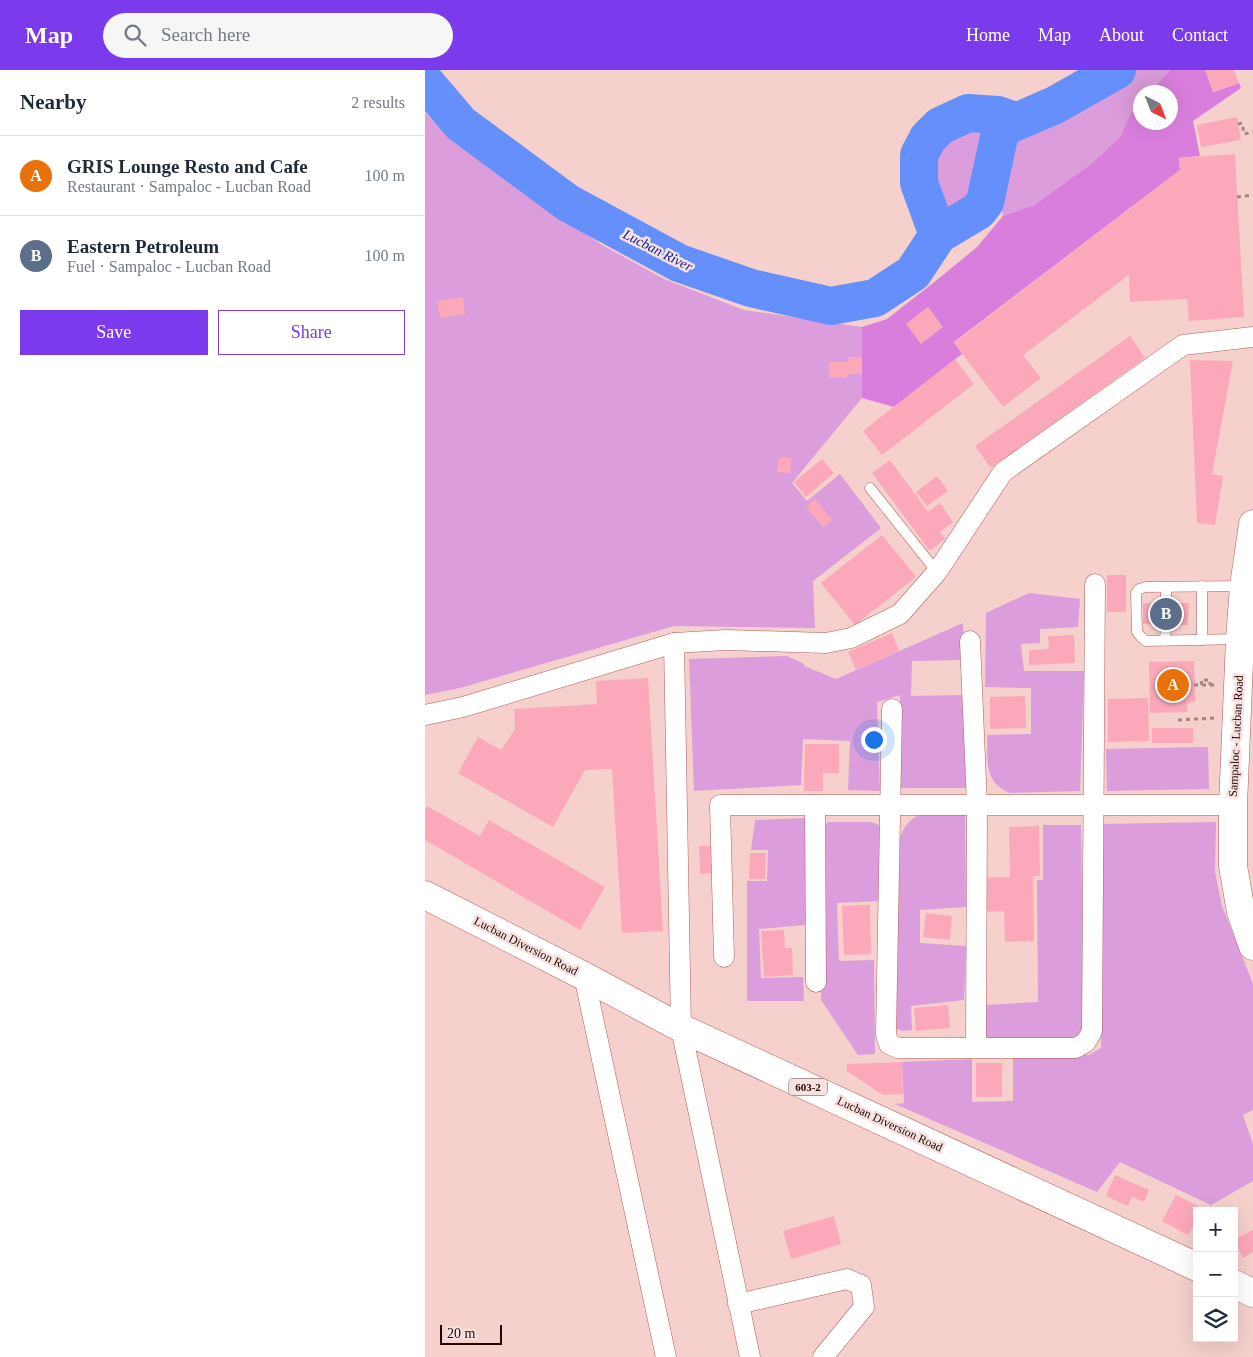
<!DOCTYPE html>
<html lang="en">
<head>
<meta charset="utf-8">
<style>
	:root { --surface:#fff; --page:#f6f6f7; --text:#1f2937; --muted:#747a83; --line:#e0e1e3; --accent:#7c3aed }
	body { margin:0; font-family:Georgia,serif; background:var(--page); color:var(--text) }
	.controls { position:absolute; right:15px; bottom:15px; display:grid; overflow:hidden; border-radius:0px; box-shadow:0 5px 20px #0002 }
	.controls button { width:45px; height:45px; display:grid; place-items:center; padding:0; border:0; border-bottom:1px solid var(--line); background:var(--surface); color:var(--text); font:25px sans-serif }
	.compass { position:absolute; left:708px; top:15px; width:45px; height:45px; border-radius:50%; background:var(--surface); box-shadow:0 5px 20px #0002; rotate:138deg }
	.scale { position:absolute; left:15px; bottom:12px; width:62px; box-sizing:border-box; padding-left:5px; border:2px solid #230504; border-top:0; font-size:14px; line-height:18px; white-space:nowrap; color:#230504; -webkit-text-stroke:4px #f5e2e0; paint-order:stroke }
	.you { position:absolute; left:448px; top:669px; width:18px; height:18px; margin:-12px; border:4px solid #fff; border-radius:50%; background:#1a73e8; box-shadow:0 0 0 8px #1a73e833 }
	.badge { display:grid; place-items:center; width:32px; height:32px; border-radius:50%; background:var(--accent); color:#fff; font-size:16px; font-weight:700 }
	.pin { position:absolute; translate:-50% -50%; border:2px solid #fff; box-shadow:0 1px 5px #0006 }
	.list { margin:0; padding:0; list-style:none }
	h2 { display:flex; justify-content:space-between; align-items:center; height:65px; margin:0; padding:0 20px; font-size:21px }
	h2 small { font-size:16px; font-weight:400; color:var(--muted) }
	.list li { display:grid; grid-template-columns:32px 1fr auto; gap:15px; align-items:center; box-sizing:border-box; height:80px; padding:0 20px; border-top:1px solid var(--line) }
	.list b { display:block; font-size:19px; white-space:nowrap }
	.list p { margin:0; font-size:16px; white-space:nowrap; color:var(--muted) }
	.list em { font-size:16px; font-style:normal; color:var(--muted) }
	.actions { display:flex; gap:10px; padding:15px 20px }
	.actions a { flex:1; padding:11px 0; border:1px solid var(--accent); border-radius:0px; text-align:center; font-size:18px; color:var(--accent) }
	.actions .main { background:var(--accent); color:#fff }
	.icon { flex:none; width:28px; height:28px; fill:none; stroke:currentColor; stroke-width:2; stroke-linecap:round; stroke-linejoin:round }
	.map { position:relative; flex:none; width:828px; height:1287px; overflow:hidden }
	header { display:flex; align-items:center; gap:30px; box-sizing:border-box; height:70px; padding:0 25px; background:var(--accent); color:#fff }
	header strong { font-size:24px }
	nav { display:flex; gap:28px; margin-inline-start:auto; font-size:18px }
	.search { width:350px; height:45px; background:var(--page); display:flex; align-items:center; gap:12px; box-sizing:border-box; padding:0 18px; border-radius:28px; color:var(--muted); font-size:19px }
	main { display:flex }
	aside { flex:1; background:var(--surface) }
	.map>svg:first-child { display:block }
</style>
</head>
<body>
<header>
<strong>Map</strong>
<div class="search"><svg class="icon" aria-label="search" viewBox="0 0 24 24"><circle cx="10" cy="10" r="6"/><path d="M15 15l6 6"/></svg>Search here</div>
<nav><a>Home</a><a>Map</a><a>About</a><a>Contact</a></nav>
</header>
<main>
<aside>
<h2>Nearby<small>2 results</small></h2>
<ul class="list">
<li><span class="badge" style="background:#e8710a">A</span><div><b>GRIS Lounge Resto and Cafe</b><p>Restaurant · Sampaloc - Lucban Road</p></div><em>100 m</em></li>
<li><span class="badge" style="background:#5c6f8a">B</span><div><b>Eastern Petroleum</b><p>Fuel · Sampaloc - Lucban Road</p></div><em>100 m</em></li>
</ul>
<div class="actions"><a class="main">Save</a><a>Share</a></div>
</aside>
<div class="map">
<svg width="828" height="1287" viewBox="0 0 828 1287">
	<rect width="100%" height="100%" fill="#f5d0cc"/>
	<!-- green -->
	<g fill="#db9ddc">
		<polygon points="709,0 745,0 725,22 716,22 715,33 706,43 695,67 666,94 609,135 578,146 572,114 583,67 655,35"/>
		<polygon points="0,43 31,74 177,175 239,209 319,240 437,257 437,328 367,413 382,431 415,404 456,458 388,511 390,558 249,556 35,618 0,625"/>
		<path d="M542 50 570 54 572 57 555 106 551 134 549 137 514 140C505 126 503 120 503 103 503 97 502 89 504 83 508 67 529 58 542 50Z"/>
		<path d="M604 523 655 529 653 557 615 559V573L596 574 599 601H659L655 721 586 723C558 714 563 689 562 665L606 664V618L560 617 561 543Z"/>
		<polygon points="538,553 539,590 487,591 486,626 539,625 541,718 476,718 475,625 452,632 455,721 423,720 425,671 378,669 376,715 269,721 264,589 362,586 379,594 379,596 411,609"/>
		<polygon points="783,677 784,719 682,721 681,679"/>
		<path d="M496 744 540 745 541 837 495 840V873L541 876 539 930 486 936 487 960 477 961 472 959 471 954 475 768C479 756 484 750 496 744Z"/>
		<polygon points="383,748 381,855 334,859 336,908 378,907 379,931 322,931 322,811 342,811 343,780 326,780 330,750"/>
		<polygon points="403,752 446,752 452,754 456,760 455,831 412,833 414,891 449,890 450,984 433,985 396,930 396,761"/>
		<polygon points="791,752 790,802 797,836 828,914 828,1040 818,1045 828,1074 828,1111 786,1135 695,1092 672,1122 470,1034 479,1033 477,992 547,989 547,1032 588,1031 588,986 664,985 676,978 676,754"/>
		<polygon points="618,755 656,755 659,958 656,965 648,969 568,969 562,967 560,961 560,935 613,932 612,810 618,810"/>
	</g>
	<!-- forest -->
	<polygon fill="#d97edd" points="745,0 780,0 789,22 814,13 816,18 768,51 775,86 754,88 755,100 529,272 537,284 469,337 437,328 437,257 462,249 512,210 552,177 578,146 609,135 666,94 695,67 706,43 715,33 716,52 746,52 746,22 725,22"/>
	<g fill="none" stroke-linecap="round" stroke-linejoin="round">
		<!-- river -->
		<g stroke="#6590fb" stroke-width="38">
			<polyline points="0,12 36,54 143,133 254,193 326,218 406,236 450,228 488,203 513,165 553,141 560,132 574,67 579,57 630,35 692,0"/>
			<polyline points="513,165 494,113 494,85 503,68 515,56 543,43 573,45 591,51"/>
		</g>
	</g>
	<!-- building -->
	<g fill="#fba9ba">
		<polygon points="780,0 809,0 814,13 788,22"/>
		<polygon points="812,47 816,70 776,77 772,55"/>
		<polygon points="810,84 819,247 764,251 762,229 705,232 704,205 598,285 616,308 578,337 529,273 755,100 754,88"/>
		<polygon points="38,227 40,244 15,248 12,231"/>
		<polygon points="503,237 518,257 496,274 481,254"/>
		<polygon points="705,266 720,288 566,398 550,376"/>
		<polygon points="423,287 437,287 437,304 423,304 422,308 404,308 404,292 423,292"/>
		<polygon points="530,289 549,314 457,385 438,361"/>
		<polygon points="765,290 808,291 787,404 798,406 790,455 772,453"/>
		<polygon points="354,387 366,388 365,404 352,402"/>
		<polygon points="397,389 409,403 381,427 369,412"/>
		<polygon points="465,390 503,442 515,433 528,452 515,462 520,469 505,481 447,403"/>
		<polygon points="512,406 523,421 502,436 491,422"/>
		<polygon points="390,429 407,450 398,457 381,437"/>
		<polygon points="457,465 491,507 430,555 396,513"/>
		<rect x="682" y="505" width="19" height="37"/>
		<polygon points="718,533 764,533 763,555 718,554"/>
		<polygon points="467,563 474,581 431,600 423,582"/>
		<polygon points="649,565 650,593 604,595 604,580 624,579 623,566"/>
		<polygon points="769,591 770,632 762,633 762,642 725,643 724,592"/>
		<polygon points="223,608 238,861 197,863 187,699 160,700 128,757 33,703 53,667 76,680 90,659 89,639 172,634 171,611"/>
		<polygon points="600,626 601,658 565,659 565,627"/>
		<polygon points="723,628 724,671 683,672 683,629"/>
		<rect x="727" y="658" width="41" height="15"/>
		<polygon points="380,674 414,674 414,703 398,703 398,721 379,721"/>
		<polygon points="2,736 55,766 64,750 180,817 155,860 0,770 0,740"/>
		<polygon points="614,756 615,806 608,806 609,871 580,872 579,841 556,842 556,808 585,807 584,757"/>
		<polygon points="274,776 287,776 288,803 275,804"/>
		<polygon points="325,783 341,783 340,809 324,809"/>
		<polygon points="445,835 446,884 419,885 417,836"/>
		<polygon points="501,843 527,846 525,870 498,867"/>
		<polygon points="359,860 360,878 367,878 368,905 339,907 336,861"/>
		<polygon points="523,935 525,958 491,961 489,938"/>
		<polygon points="477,992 478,1024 458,1025 422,1001 422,994"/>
		<rect x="551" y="993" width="26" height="34"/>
		<polygon points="690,1105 724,1120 719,1132 707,1127 703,1136 681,1126"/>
		<polygon points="751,1125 777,1138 776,1141 772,1141 772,1149 763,1165 737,1151"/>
		<polygon points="409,1146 416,1174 366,1189 358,1161"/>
		<polygon points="828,1160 828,1182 818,1188 809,1170"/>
	</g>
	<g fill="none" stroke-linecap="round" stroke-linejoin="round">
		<!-- service casing -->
		<g stroke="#b05f59" stroke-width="11">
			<g id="service">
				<polyline points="445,418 512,502"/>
				<polyline points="777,516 777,570"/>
				<polyline points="741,533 741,517"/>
				<polyline points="814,569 721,571 716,567 712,562 711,523 714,519 721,517 818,516"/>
				<polyline points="740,570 741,555"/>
			</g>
		</g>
		<!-- minor casing -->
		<g stroke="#b05f59" stroke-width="21">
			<g id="minor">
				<polyline points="545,571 552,735 551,977"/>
				<polyline points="249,573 256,958 325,1287"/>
				<polyline points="467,639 461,965 464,974 473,978 651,978 661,972 667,961 670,514"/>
				<polyline points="0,645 38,637 249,573 301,570 401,573 426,568 475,544 512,502 578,402 758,275 828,267"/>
				<polyline points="390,735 391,912"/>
				<polyline points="299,887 295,735 808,735"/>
				<polyline points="159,906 241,1287"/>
				<polyline points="313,1234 422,1209 436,1215 439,1237 398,1287"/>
			</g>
		</g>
		<!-- secondary casing -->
		<g stroke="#b05f59" stroke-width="29">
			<polyline id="secondary" points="828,454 819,516 815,569 808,735 808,796 816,842 828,876"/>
		</g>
		<!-- primary casing -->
		<g stroke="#b05f59" stroke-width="29">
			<g id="primary">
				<polyline points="0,825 159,906 256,958 772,1197"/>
				<polyline points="809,1214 828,1223"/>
			</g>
		</g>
		<!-- path -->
		<g stroke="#a78582" stroke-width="3" stroke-dasharray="4 4" stroke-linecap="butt">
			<polyline points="813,54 817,53 819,64 828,62"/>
			<polyline points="812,127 828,125"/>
			<polyline points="769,615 791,615"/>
			<polyline points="777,615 776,610 785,610 785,615"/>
			<polyline points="753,650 789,648"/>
		</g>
		<!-- service -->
		<use href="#service" stroke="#fff" stroke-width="10"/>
		<!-- minor -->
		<use href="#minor" stroke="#fff" stroke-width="20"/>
		<!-- secondary -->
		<use href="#secondary" stroke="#fff" stroke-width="28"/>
		<!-- primary -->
		<use href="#primary" stroke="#fff" stroke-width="28"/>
	</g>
	<g text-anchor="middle" stroke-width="5" stroke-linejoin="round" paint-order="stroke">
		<!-- shield labels -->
		<rect fill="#f5e2e0" stroke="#624746" stroke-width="1" x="364" y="1008.5" width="38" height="17" rx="4"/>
		<g font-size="11" font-weight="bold" fill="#230504">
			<text x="383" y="1021">603-2</text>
		</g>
		<!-- street labels -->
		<g font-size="12" fill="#230504" stroke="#f5e2e0">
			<text transform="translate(811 666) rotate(-87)" y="4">Sampaloc - Lucban Road</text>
			<text transform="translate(101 876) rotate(27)" y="4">Lucban Diversion Road</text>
			<text transform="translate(465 1054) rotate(25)" y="4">Lucban Diversion Road</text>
		</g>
		<!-- water labels -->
		<g font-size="14" font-style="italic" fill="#081693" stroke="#f5e2e0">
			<text transform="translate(233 180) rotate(27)" y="5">Lucban River</text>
		</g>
	</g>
</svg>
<div class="controls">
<button>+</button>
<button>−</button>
<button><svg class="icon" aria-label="layers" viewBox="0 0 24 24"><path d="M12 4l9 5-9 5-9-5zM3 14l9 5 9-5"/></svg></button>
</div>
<svg class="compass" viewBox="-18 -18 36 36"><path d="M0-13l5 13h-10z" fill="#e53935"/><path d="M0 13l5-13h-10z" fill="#747a83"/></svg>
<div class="scale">20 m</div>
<div class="you"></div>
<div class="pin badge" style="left:748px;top:615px;background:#e8710a">A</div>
<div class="pin badge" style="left:741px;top:544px;background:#5c6f8a">B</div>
</div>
</main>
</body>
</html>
